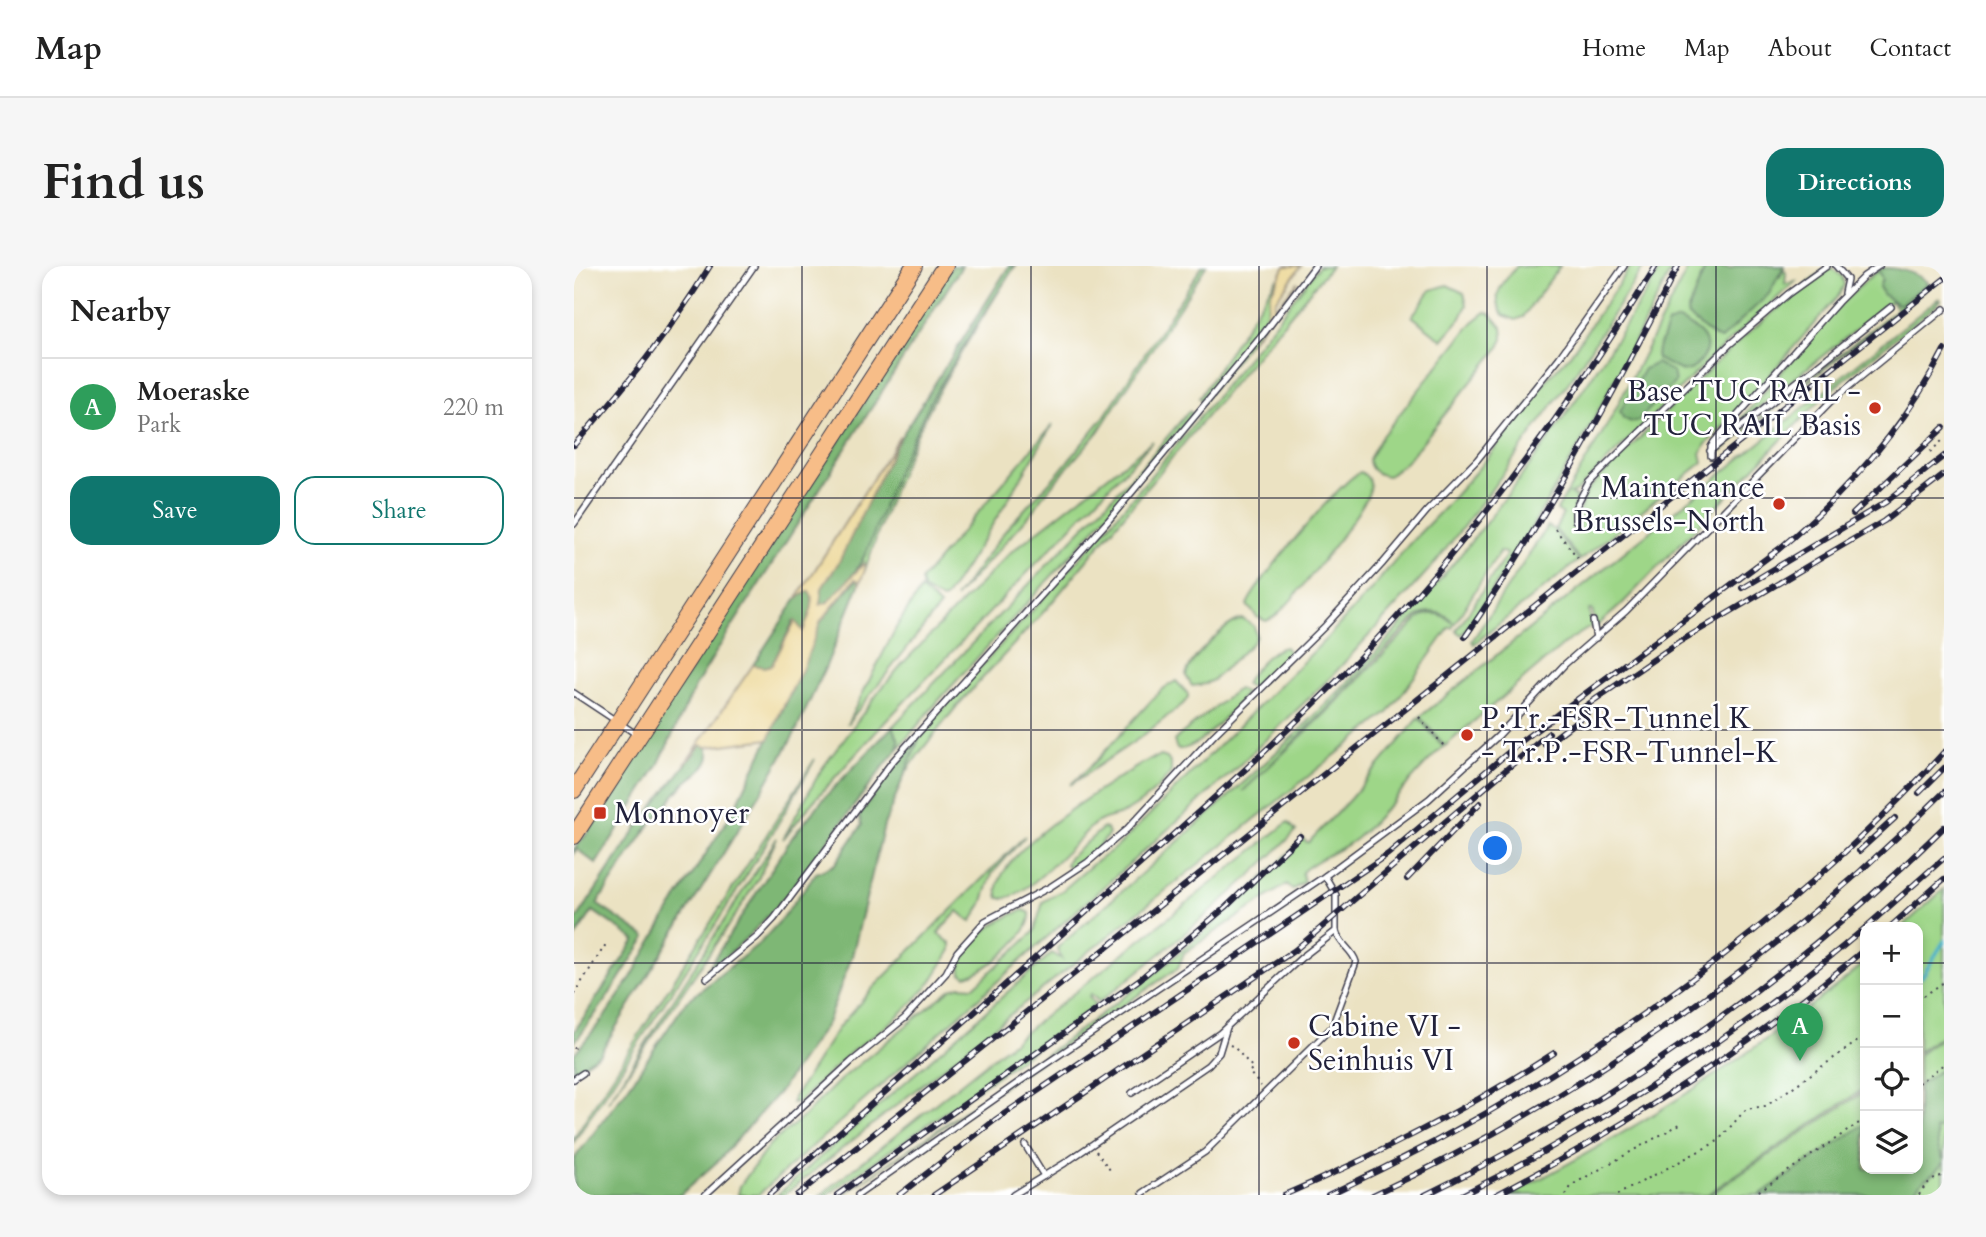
<!DOCTYPE html>
<html lang="en">
<head>
<meta charset="utf-8">
<style>
	:root { --surface:#fff; --page:#f6f6f6; --text:#222; --muted:#767676; --line:#e0e0e0; --accent:#0f766e }
	body { margin:0; font-family:Cardo,serif; background:var(--page); color:var(--text) }
	.controls { position:absolute; right:21px; bottom:21px; display:grid; overflow:hidden; border-radius:14px; box-shadow:0 4px 10px #0003 }
	.controls button { width:63px; height:63px; display:grid; place-items:center; padding:0; border:0; border-bottom:2px solid var(--line); background:var(--surface); color:var(--text); font:35px sans-serif }
	.you { position:absolute; left:922px; top:583px; width:24px; height:24px; margin:-18px; border:5px solid #fff; border-radius:50%; background:#1a73e8; box-shadow:0 0 0 10px #1a73e833 }
	.badge { display:grid; place-items:center; width:46px; height:46px; border-radius:50%; background:var(--accent); color:#fff; font-size:23px; font-weight:700 }
	.pin { position:absolute; translate:-50% -58px; filter:drop-shadow(0 2px 4px #0008) }
	.pin::after { content:''; position:absolute; top:37px; width:24px; height:21px; background:inherit; clip-path:polygon(0 0,100% 0,50% 100%) }
	.list { margin:0; padding:0; list-style:none }
	h2 { display:flex; justify-content:space-between; align-items:center; height:91px; margin:0; padding:0 28px; font-size:30px }
	h2 small { font-size:23px; font-weight:400; color:var(--muted) }
	.list li { display:grid; grid-template-columns:46px 1fr auto; gap:21px; align-items:center; box-sizing:border-box; height:98px; padding:0 28px; border-top:2px solid var(--line) }
	.list b { display:block; font-size:26px; white-space:nowrap }
	.list p { margin:0; font-size:23px; white-space:nowrap; color:var(--muted) }
	.list em { font-size:23px; font-style:normal; color:var(--muted) }
	.actions { display:flex; gap:14px; padding:21px 28px }
	.actions a { flex:1; padding:16px 0; border:2px solid var(--accent); border-radius:21px; text-align:center; font-size:24px; color:var(--accent) }
	.actions .main { background:var(--accent); color:#fff }
	.icon { flex:none; width:38px; height:38px; fill:none; stroke:currentColor; stroke-width:2; stroke-linecap:round; stroke-linejoin:round }
	.map { position:relative; flex:none; width:1370px; height:929px; overflow:hidden; border-radius:21px }
	header { display:flex; align-items:center; gap:42px; box-sizing:border-box; height:98px; padding:0 35px; background:var(--surface); border-bottom:2px solid var(--line) }
	header strong { font-size:33px }
	nav { display:flex; gap:38px; margin-inline-start:auto; font-size:24px }
	.intro { display:flex; align-items:center; justify-content:space-between; box-sizing:border-box; height:168px; padding:0 42px }
	h1 { margin:0; font-size:49px }
	.button { padding:18px 32px; border-radius:21px; background:var(--accent); color:#fff; font-size:24px; font-weight:700 }
	main { display:flex; gap:42px; padding:0 42px }
	aside { flex:1; background:var(--surface); border-radius:21px; box-shadow:0 4px 10px #0003 }
	.map>svg:first-child { display:block }
</style>
</head>
<body>
<header>
<strong>Map</strong>
<nav><a>Home</a><a>Map</a><a>About</a><a>Contact</a></nav>
</header>
<div class="intro"><h1>Find us</h1><a class="button">Directions</a></div>
<main>
<aside>
<h2>Nearby<small></small></h2>
<ul class="list">
<li><span class="badge" style="background:#2e9e5b">A</span><div><b>Moeraske</b><p>Park</p></div><em>220 m</em></li>
</ul>
<div class="actions"><a class="main">Save</a><a>Share</a></div>
</aside>
<div class="map">
<svg width="1370" height="929" viewBox="0 0 1370 929">
	<rect width="100%" height="100%" fill="#fff"/>
	<filter id="ink" filterUnits="userSpaceOnUse"><feTurbulence type="fractalNoise" baseFrequency=".0143" numOctaves="2"/><feDisplacementMap in="SourceGraphic" scale="14" xChannelSelector="R" yChannelSelector="G"/><feConvolveMatrix kernelMatrix="1 2 1 2 8 2 1 2 1" color-interpolation-filters="sRGB"/></filter>
	<filter id="wash" filterUnits="userSpaceOnUse"><feTurbulence type="fractalNoise" baseFrequency=".00686" numOctaves="4" result="noise"/><feDisplacementMap in="SourceGraphic" scale="28" xChannelSelector="R" yChannelSelector="G"/><feGaussianBlur stdDeviation="1.57" result="paint"/><feColorMatrix in="noise" values="0 0 0 0 0 0 0 0 0 0 0 0 0 0 0 0 0 1.4 0 .05"/><feComposite in="paint" operator="in"/></filter>
	<g filter="url(#wash)">
		<rect width="100%" height="100%" fill="#ebe2c2"/>
		<!-- green -->
		<g fill="#9ed688" stroke="#607c62" stroke-width="2" fill-rule="evenodd">
			<path d="M441 0C413 44 385 88 360 134 331 188 311 246 291 304V298L284 301 293 285C307 247 321 208 338 170 367 111 405 55 441 0Z"/>
			<polygon points="628,0 632,0 524,166 467,232 461,243 381,332 435,260 485,206 530,151"/>
			<path d="M745 0H757L474 341 383 440 346 486 328 513 310 558V517H308C369 437 440 366 507 291 590 197 669 99 745 0Z"/>
			<path d="M943 0H986L949 51 942 54 929 49C916 26 929 18 943 0Z"/>
			<polygon points="1057,0 1070,0 997,113 915,227 861,297 758,410 656,508 184,929 164,929 166,920 196,878 228,852 266,814 377,723 386,720 400,721 460,666 469,636 489,624 520,597 544,580 751,374 795,326 836,277 870,242 911,195 974,112 996,89"/>
			<path d="M1088 0H1099C1036 127 969 252 888 369L882 365 933 288 926 285 878 362 876 361 815 446 210 929H203L478 687 488 693 483 682C580 596 679 513 769 421 893 294 996 152 1088 0ZM855 346C865 346 874 348 879 357 869 348 859 344 845 352L752 447 669 525 751 445 835 358 844 350Z"/>
			<polygon points="1115,0 1132,0 1113,46 1114,50 1206,11 1210,3 1212,7 1211,18 1221,16 1141,88 1003,225 996,228 1002,231 998,249 1001,267 1004,266 1004,248 1014,223 1159,80 1247,6 1257,2 1268,10 1270,19 1265,29 1174,134 1132,178 1127,187 1129,196 1006,294 981,263 989,248 983,244 1037,152"/>
			<polygon points="1304,4 1308,13 1305,21 1310,29 1325,38 1354,17 1356,19 1147,185 1146,183 1323,43 1317,35 1159,162 1266,38"/>
			<path d="M703 12C695 28 695 47 686 62L629 136 625 132Z"/>
			<polygon points="873,19 890,27 893,39 887,52 868,74 838,50 857,24"/>
			<polygon points="1365,32 1367,34 1361,40 1250,130 1047,339 1023,360 1018,344 1015,344 1018,360 994,375 871,480 846,451"/>
			<path d="M912 46 917 48 928 61 929 73 924 83 832 196 814 210C804 209 795 204 795 193L808 170 899 56Z"/>
			<polygon points="615,145 619,148 533,249 366,433 322,485 325,475 319,460 572,196"/>
			<polygon points="479,158 427,245 371,333 368,334 349,323 347,314"/>
			<polygon points="579,175 310,457 238,537 209,573 247,504 307,423 329,397 437,286"/>
			<path d="M787 206C793 210 798 215 796 223 792 242 718 337 701 350 699 352 694 354 692 355L683 351 673 339C679 320 771 209 787 206Z"/>
			<polygon points="974,260 980,264 1005,294 900,378 898,375"/>
			<polygon points="347,323 366,340 273,458 323,360"/>
			<path d="M669 353 680 360 682 370 679 376 639 414 631 418 618 420 612 410C614 394 653 355 669 353Z"/>
			<path d="M711 381 715 387 713 392 683 420 678 422 671 419C676 406 696 383 711 381Z"/>
			<polygon points="602,415 614,428 614,432 609,438 567,471 496,519 521,496 587,424"/>
			<path d="M664 423 671 427 666 435C652 449 623 486 603 483L600 475 606 469Z"/>
			<path d="M845 452 869 481C838 509 814 544 783 572 766 586 742 592 728 606L730 616 718 624 713 618 610 687 604 702 269 929 474 787 569 717 657 643 729 573 734 577 776 533Z"/>
			<path d="M587 490 593 492 597 498V506C586 522 565 540 547 548 537 552 527 552 518 560 501 576 447 638 425 632 409 590 545 512 576 493Z"/>
			<path d="M241 493C168 625 81 749 0 876V872L19 841Z"/>
			<path d="M714 556 722 565C661 628 594 683 525 736L517 728 515 730 521 739 495 759 253 929H247Z"/>
			<polygon points="529,562 533,563 535,568 522,584 500,602 492,599 494,593"/>
			<polygon points="451,570 418,608 408,638 397,656 384,645 364,667 377,678 377,684 357,716 336,739 311,761 277,786 225,836 218,837 218,834 264,762 298,723"/>
			<polygon points="203,572 184,613 162,648 34,836"/>
			<polygon points="1370,623 1370,768 1344,786 1344,661 1328,661"/>
			<path d="M450 644 456 647C459 668 411 707 392 710L387 707C381 679 427 651 450 644Z"/>
			<path d="M1291 696V822L1132 929H936C1037 876 1134 819 1224 749 1247 731 1271 715 1291 696Z"/>
			<polygon points="1370,770 1370,929 1135,929 1291,825 1291,903 1344,903 1344,789"/>
		</g>
		<!-- forest -->
		<g fill="#7eb774" stroke="#506c58" stroke-width="2">
			<polygon points="378,0 388,0 145,381 122,419 84,499 22,598 3,583 0,587 0,583 12,569 39,528 38,525"/>
			<path d="M435 0H441L398 66 357 134 324 203 293 285C283 304 266 330 247 340L248 322 265 296 313 193Z"/>
			<polygon points="1132,0 1158,2 1160,0 1210,0 1195,28 1147,73 1139,70 1114,50 1113,46"/>
			<path d="M1309 2C1324 1 1343 7 1354 17L1325 39 1310 29 1305 21 1308 13 1304 4Z"/>
			<path d="M1104 54C1133 66 1144 82 1117 104L1108 105 1083 93 1082 88 1094 58Z"/>
			<polygon points="1082,97 1099,106 1101,116 1064,155 1057,156 1049,152 1046,145 1070,103"/>
			<polygon points="283,313 286,315 285,319 252,400 222,465 188,525 26,787 0,805 0,788 29,753 55,715 97,642 160,544 217,427 247,355"/>
			<path d="M235 325C243 337 234 353 229 366L219 356 198 399 190 401 179 399 223 332Z"/>
			<path d="M319 460 325 475 322 485C260 561 211 649 131 707L219 570 251 531Z"/>
			<polygon points="345,473 310,559 278,690 253,757 206,825 145,894 106,929 0,929 0,893 53,823 112,736 187,676 205,656 242,607 260,599 288,559 285,549 318,504"/>
			<path d="M127 479H131C144 496 122 507 111 517 98 529 92 544 78 555L23 638 72 671 31 735 0 777V766L61 674 19 645 0 673V657L66 557Z"/>
			<path d="M1370 801V862L1362 863 1364 881 1370 895C1362 910 1346 911 1338 929H1185L1291 858V903H1344V820Z"/>
		</g>
		<!-- sand -->
		<g fill="#eeda9e" stroke="#887e6c" stroke-width="2">
			<polygon points="711,0 727,0 701,35 700,41 703,40 724,16 674,79 691,54 696,29"/>
			<path d="M326 170 265 296 248 322 246 339 254 336 290 297 291 304 285 319V315L281 313 247 355 228 404 206 447 195 473 133 481 127 479 111 498 179 399 190 401 198 399 221 355 229 365C234 352 243 336 235 325L223 332Z"/>
		</g>
		<g fill="none" stroke-linecap="round" stroke-linejoin="round">
			<!-- stream -->
			<polyline stroke="#4ab1c9" stroke-width="3.5" points="1348,711 1370,675"/>
		</g>
	</g>
	<g filter="url(#ink)">
		<g fill="none" stroke-linecap="round" stroke-linejoin="round">
			<!-- lane casing -->
			<g stroke="#403f4f" stroke-width="8">
				<g id="lane">
					<polyline points="1262,0 1273,13 1270,27"/>
					<polyline points="0,2 1,0"/>
					<polyline points="1136,185 1317,41"/>
					<polyline points="1137,190 1137,181 1140,176 1264,36 1290,10 1305,0"/>
					<polyline points="1001,254 1001,242 1015,216 1156,78 1214,28 1253,0"/>
					<polyline points="0,258 180,0"/>
					<polyline points="1019,355 1022,372"/>
					<polyline points="0,427 62,468"/>
					<polyline points="133,712 183,671 200,653 318,496 534,255 690,67 741,0"/>
					<polyline points="0,813 9,807"/>
					<polyline points="558,827 646,767 727,692 762,665 762,629 751,610"/>
					<polyline points="451,879 470,910"/>
					<path d="M569 927 631 886 758 761 782 696C779 684 765 678 762 665"/>
					<polyline points="131,929 277,796 331,752 372,707 383,686 411,655 476,621 514,596 553,563 640,469 751,360 809,297 853,245 903,194 985,92 1050,0"/>
					<polyline points="284,929 445,816 751,610 855,533 924,470 991,398 1052,345 1256,136 1370,43"/>
					<polyline points="439,929 491,897 634,799 645,787 653,761"/>
				</g>
			</g>
			<!-- primary casing -->
			<g stroke="#403f4f" stroke-width="18">
				<g id="primary">
					<polyline points="0,524 340,0"/>
					<polyline points="0,570 371,0"/>
				</g>
			</g>
			<!-- path -->
			<g stroke="#403f4f" stroke-width="2" stroke-dasharray="2 5" stroke-linecap="butt">
				<polyline points="1356,186 1370,173"/>
				<polyline points="981,263 1004,292"/>
				<polyline points="845,451 870,480"/>
				<polyline points="0,728 34,675"/>
				<polyline points="1344,734 1370,716"/>
				<polyline points="656,779 660,781 679,802 675,806 687,820"/>
				<polyline points="0,783 3,779"/>
				<polyline points="1344,817 1370,798"/>
				<polyline points="522,885 536,904"/>
				<polyline points="992,929 998,919 1106,858"/>
				<polyline points="1043,929 1144,875 1172,843 1192,840 1291,770"/>
				<polyline points="1179,929 1291,853"/>
				<path d="M1345 929C1351 918 1358 913 1370 909"/>
			</g>
			<!-- lane -->
			<use href="#lane" stroke="#fff" stroke-width="5"/>
			<!-- primary -->
			<use href="#primary" stroke="#f7bd88" stroke-width="16"/>
			<!-- rail casing -->
			<g stroke="#22223b" stroke-width="6">
				<g id="rail">
					<path d="M0 179C52 120 95 67 136 0"/>
					<polyline points="1279,248 1370,161"/>
					<polyline points="1168,322 1312,236 1370,190"/>
					<path d="M891 371C972 253 1040 128 1104 0"/>
					<polyline points="1000,448 1105,376 1310,255 1370,209"/>
					<polyline points="971,479 1013,447"/>
					<polyline points="1345,527 1370,502"/>
					<polyline points="1285,585 1321,552"/>
					<polyline points="833,613 906,537"/>
					<polyline points="1292,661 1370,592"/>
					<polyline points="1316,661 1370,613"/>
					<path d="M195 929C307 830 418 731 529 631 628 543 727 457 816 359 917 248 1004 128 1082 0"/>
					<polyline points="223,929 1370,13"/>
					<polyline points="263,929 566,713 652,641 726,570"/>
					<path d="M325 929 421 854 814 588 949 474 1205 283C1272 227 1330 163 1370 84"/>
					<polyline points="360,929 721,684 975,467"/>
					<path d="M710 929C803 889 894 843 980 787"/>
					<path d="M754 929C983 822 1200 673 1370 486"/>
					<path d="M799 929C1011 830 1205 691 1370 526"/>
					<path d="M851 929C1041 836 1220 710 1370 561"/>
					<path d="M888 929C1033 856 1168 766 1291 662"/>
					<path d="M922 929C1053 860 1178 779 1291 683"/>
				</g>
			</g>
			<!-- rail -->
			<use href="#rail" stroke="#fff" stroke-width="3.5" stroke-dasharray="10" stroke-linecap="butt"/>
		</g>
	</g>
	<!-- grid -->
	<path fill="none" stroke="#22223b" stroke-width="2" stroke-opacity="0.55" d="M228 0V929M457 0V929M685 0V929M913 0V929M1142 0V929M0 232H1370M0 464H1370M0 697H1291M1344 697H1370"/>
	<!-- markers -->
	<g fill="#c8321e" stroke="#fff" stroke-width="2.5">
		<circle cx="1301" cy="142" r="7"/>
		<circle cx="1205" cy="238" r="7"/>
		<circle cx="893" cy="469" r="7"/>
		<rect x="19" y="540" width="14" height="14" rx="3.5"/>
		<circle cx="720" cy="777" r="7"/>
	</g>
	<g text-anchor="middle" stroke-width="5" stroke-linejoin="round" paint-order="stroke">
		<!-- poi labels -->
		<g font-size="30" fill="#22223b" stroke="#fff" text-anchor="start">
			<text x="1287" y="135" text-anchor="end">Base TUC RAIL -<tspan x="1287" dy="34">TUC RAIL Basis</tspan></text>
			<text x="1191" y="231" text-anchor="end">Maintenance<tspan x="1191" dy="34">Brussels-North</tspan></text>
			<text x="907" y="462">P.Tr.-FSR-Tunnel K<tspan x="907" dy="34">- Tr.P.-FSR-Tunnel-K</tspan></text>
			<text x="40" y="557">Monnoyer</text>
			<text x="734" y="770">Cabine VI -<tspan x="734" dy="34">Seinhuis VI</tspan></text>
		</g>
	</g>
</svg>
<div class="controls">
<button>+</button>
<button>−</button>
<button><svg class="icon" aria-label="locate" viewBox="0 0 24 24"><circle cx="12" cy="12" r="6"/><path d="M12 2v4M12 18v4M2 12h4M18 12h4"/></svg></button>
<button><svg class="icon" aria-label="layers" viewBox="0 0 24 24"><path d="M12 4l9 5-9 5-9-5zM3 14l9 5 9-5"/></svg></button>
</div>
<div class="you"></div>
<div class="pin badge" style="left:1226px;top:795px;background:#2e9e5b">A</div>
</div>
</main>
</body>
</html>
